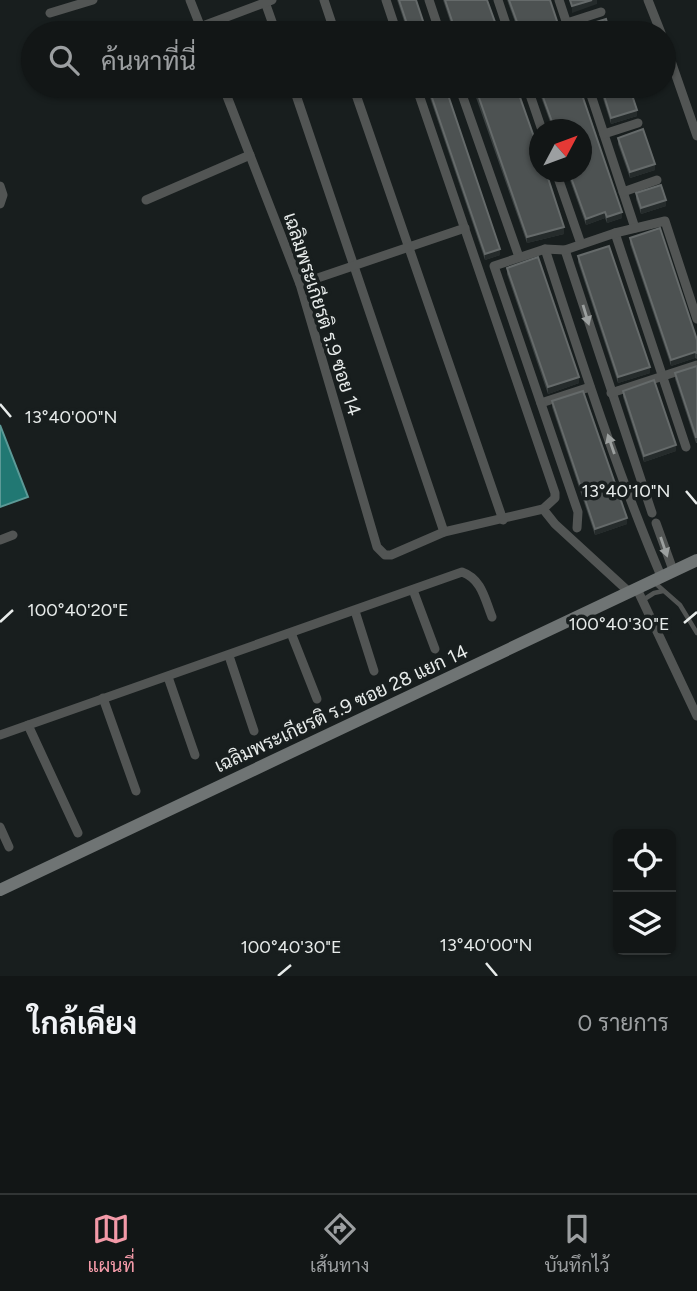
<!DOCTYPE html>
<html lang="th">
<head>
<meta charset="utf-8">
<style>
	:root { --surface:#121616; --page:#1f2323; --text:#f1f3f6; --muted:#9c9fa1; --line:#313535; --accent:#f39aa8 }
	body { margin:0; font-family:Figtree,Sarabun,sans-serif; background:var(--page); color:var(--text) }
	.controls { position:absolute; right:21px; bottom:21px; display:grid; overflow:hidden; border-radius:10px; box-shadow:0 2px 5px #0004 }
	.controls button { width:63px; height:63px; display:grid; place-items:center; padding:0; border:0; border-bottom:2px solid var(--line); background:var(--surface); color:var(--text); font:35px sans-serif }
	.compass { position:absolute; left:529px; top:119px; width:63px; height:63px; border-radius:50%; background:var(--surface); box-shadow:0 2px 5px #0004; rotate:49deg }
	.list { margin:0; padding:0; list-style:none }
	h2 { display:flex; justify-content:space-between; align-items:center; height:91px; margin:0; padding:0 28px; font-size:30px }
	h2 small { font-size:23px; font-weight:400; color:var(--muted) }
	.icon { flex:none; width:38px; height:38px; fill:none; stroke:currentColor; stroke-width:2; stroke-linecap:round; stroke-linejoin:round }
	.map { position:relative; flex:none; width:697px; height:976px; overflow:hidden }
	.search { position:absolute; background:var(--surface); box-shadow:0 2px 5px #0004; left:21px; right:21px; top:21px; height:77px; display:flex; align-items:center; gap:18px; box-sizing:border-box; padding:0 24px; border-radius:38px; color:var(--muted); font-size:26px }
	.sheet { height:217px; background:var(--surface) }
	nav { display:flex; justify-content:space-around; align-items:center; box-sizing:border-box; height:98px; border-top:2px solid var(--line); background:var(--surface); font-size:19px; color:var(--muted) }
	nav a { display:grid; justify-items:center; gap:4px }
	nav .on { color:var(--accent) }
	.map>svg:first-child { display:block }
</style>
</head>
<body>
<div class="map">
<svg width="697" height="976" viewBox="0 0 697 976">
	<rect width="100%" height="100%" fill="#181e1e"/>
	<!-- water -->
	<polygon fill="#217873" stroke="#5c9a97" stroke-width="2" points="0,425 28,497 0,507"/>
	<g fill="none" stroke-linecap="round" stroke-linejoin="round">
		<!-- lane -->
		<g stroke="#525554" stroke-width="4.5">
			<polyline points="655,583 680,605 697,633"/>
			<polyline points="643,600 654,593 663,591"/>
		</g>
		<!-- street -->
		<g stroke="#525554" stroke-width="9">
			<polyline points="190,0 203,33"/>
			<polyline points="324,0 335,33"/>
			<polyline points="386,0 397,33"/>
			<polyline points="429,0 440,33"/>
			<polyline points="498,0 509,33"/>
			<polyline points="559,0 570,33"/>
			<polyline points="648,0 661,33"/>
			<polyline points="265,2 276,33"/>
			<polyline points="50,13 93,0"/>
			<polyline points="567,23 601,12"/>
			<polyline points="200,27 272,0"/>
			<polyline points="664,41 697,136"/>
			<polyline points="223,86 300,284 377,547 385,555 391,555 444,532 543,509 555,498 555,493 416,86"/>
			<polyline points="293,86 444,532"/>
			<polyline points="353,86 503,520"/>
			<polyline points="459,86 519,257"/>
			<polyline points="527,86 542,130"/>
			<polyline points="588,86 635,228"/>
			<polyline points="604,134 638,123"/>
			<polyline points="556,172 581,244"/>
			<polyline points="0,186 3,195 0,204"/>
			<polyline points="623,192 657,180"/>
			<polyline points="146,200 250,155"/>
			<polyline points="615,233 686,447"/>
			<path d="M545 249C581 359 616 470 661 576"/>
			<polyline points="565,250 652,513"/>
			<polyline points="300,284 465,228"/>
			<polyline points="611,393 697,365"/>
			<polyline points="541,403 590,387"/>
			<polyline points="543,509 555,524 628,591"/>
			<polyline points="656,523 673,570"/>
			<polyline points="577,528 578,512 494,266 545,249 565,250 615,233 665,221 697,319"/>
			<polyline points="0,540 13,535"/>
			<polyline points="637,589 697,716"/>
			<polyline points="413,590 435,649"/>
			<polyline points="355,611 374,671"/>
			<polyline points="291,633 317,699"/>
			<polyline points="229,656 254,731"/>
			<polyline points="168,677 195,755"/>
			<polyline points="103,698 136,791"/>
			<polyline points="28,725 78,833"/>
			<path d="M0 735 462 572C482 579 485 600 492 617"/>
			<polyline points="0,827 9,847"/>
		</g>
		<!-- secondary -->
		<polyline stroke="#6f7474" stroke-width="12" points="0,890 697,560"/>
	</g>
	<!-- wall -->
	<g fill="#3a4040">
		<polygon points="397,0 416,0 427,33 408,33"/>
		<polygon points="443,0 487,0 499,33 454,33"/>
		<polygon points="507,0 550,0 561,33 519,33"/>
		<polygon points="426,86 445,86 500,255 485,260"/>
		<polygon points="472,86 516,86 564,234 527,243"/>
		<polygon points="537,86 579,86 622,218 607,223 605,218 586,225 567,172 582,172 582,130 553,130"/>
		<polygon points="600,86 629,86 637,116 611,124 600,89"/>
		<polygon points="618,138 655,170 630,178 618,144"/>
		<polygon points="636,193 666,206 641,214 636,199"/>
		<polygon points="630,238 697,340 697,359 695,358 671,366 630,244"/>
		<polygon points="578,256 650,373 618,383 578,262"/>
		<polygon points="507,268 579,383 548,394 507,274"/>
		<polygon points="697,366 697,443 696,443 675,379 675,373"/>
		<polygon points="623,391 676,451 644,462 623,397"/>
		<polygon points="552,401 627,524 595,535 552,407"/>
	</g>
	<!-- shaded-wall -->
	<g fill="#252b2b">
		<polygon points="592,0 597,0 597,4 572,13 572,6"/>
		<polygon points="637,110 637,116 611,124 611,118"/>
		<polygon points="655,164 655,170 630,178 630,172"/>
		<polygon points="666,200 666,206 641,214 641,208"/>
		<polygon points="605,212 605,218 586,225 586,219"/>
		<polygon points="622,212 622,218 607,223 607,217"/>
		<polygon points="564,227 564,234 527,243 527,237"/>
		<polygon points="500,249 500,255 485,260 485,254"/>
		<polygon points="695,352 695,358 671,366 671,360"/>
		<polygon points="650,367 650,373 618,383 618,377"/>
		<polygon points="579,377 579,383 548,394 548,387"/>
		<polygon points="676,445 676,451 644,462 644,456"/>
		<polygon points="627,518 627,524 595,535 595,529"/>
	</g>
	<!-- building -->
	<g fill="#4d5252" stroke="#656a6a" stroke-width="2">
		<polygon points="399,0 416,0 427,33 410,33"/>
		<polygon points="445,0 487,0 499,33 456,33"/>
		<polygon points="509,0 550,0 561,33 521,33"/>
		<polygon points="570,0 592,0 572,6"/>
		<polygon points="606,19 610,33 582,33 580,27"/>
		<polygon points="428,86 445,86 500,249 485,254"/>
		<polygon points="475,86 516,86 540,154 540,172 546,172 564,227 527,237"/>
		<polygon points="539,86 579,86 622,212 607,217 605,212 586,219 569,172 582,172 582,130 555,130"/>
		<polygon points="601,86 629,86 637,110 611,118"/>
		<polygon points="643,129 655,164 630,172 618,138"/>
		<polygon points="661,185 666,200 641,208 636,193"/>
		<polygon points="660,228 697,340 697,353 695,352 671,360 630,238"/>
		<polygon points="609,246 650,367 618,377 578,256"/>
		<polygon points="538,257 579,377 548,387 507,268"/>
		<polygon points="697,366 697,437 696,437 675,373"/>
		<polygon points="654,380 676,445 644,456 623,391"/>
		<polygon points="583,391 627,518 595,529 552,401"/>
	</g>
	<!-- one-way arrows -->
	<defs><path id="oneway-solid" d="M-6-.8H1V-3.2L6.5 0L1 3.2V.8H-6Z" transform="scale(1.75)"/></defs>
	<g fill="#9ca09f">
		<use href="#oneway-solid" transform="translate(586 315) rotate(73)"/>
		<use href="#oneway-solid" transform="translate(611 444) rotate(-109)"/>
		<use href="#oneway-solid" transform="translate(664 547) rotate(71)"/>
	</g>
	<!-- ticks -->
	<path fill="none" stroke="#e7ebea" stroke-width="2.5" d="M0 404 11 417M686 491 697 504M0 622 13 610M684 623 697 612M486 963 497 976M278 976 291 965"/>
	<g text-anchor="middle" stroke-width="7" stroke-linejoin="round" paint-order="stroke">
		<!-- street labels -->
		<g font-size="19" fill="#e7ebea" stroke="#181e1e">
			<text transform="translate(323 314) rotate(72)" y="7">เฉลิมพระเกียรติ ร.9 ซอย 14</text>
			<text transform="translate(341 708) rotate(-25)" y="7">เฉลิมพระเกียรติ ร.9 ซอย 28 แยก 14</text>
		</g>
	</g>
	<g font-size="18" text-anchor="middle" fill="#e7ebea" stroke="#181e1e" stroke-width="7" stroke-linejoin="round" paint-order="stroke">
		<text x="71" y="423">13°40'00"N</text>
		<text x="626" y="497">13°40'10"N</text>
		<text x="78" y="616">100°40'20"E</text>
		<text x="619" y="630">100°40'30"E</text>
		<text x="486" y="951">13°40'00"N</text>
		<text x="291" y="953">100°40'30"E</text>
	</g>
</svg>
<div class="controls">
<button><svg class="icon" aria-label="locate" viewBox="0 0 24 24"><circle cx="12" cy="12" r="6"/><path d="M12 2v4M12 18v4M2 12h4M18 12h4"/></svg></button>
<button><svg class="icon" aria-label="layers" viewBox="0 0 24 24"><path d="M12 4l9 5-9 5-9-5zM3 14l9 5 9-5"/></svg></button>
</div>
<svg class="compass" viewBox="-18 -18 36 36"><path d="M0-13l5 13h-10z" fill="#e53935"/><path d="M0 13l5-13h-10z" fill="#9c9fa1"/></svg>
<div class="search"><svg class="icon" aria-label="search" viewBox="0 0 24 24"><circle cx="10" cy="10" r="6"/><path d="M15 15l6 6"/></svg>ค้นหาที่นี่</div>
</div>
<section class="sheet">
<h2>ใกล้เคียง<small>0 รายการ</small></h2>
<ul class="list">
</ul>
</section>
<nav>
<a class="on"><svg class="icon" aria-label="map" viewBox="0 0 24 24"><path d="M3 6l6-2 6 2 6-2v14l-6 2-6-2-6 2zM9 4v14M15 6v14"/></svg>แผนที่</a>
<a><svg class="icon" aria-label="directions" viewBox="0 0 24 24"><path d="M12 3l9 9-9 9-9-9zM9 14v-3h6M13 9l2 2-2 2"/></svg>เส้นทาง</a>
<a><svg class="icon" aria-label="saved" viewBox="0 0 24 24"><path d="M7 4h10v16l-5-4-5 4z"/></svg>บันทึกไว้</a>
</nav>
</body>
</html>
